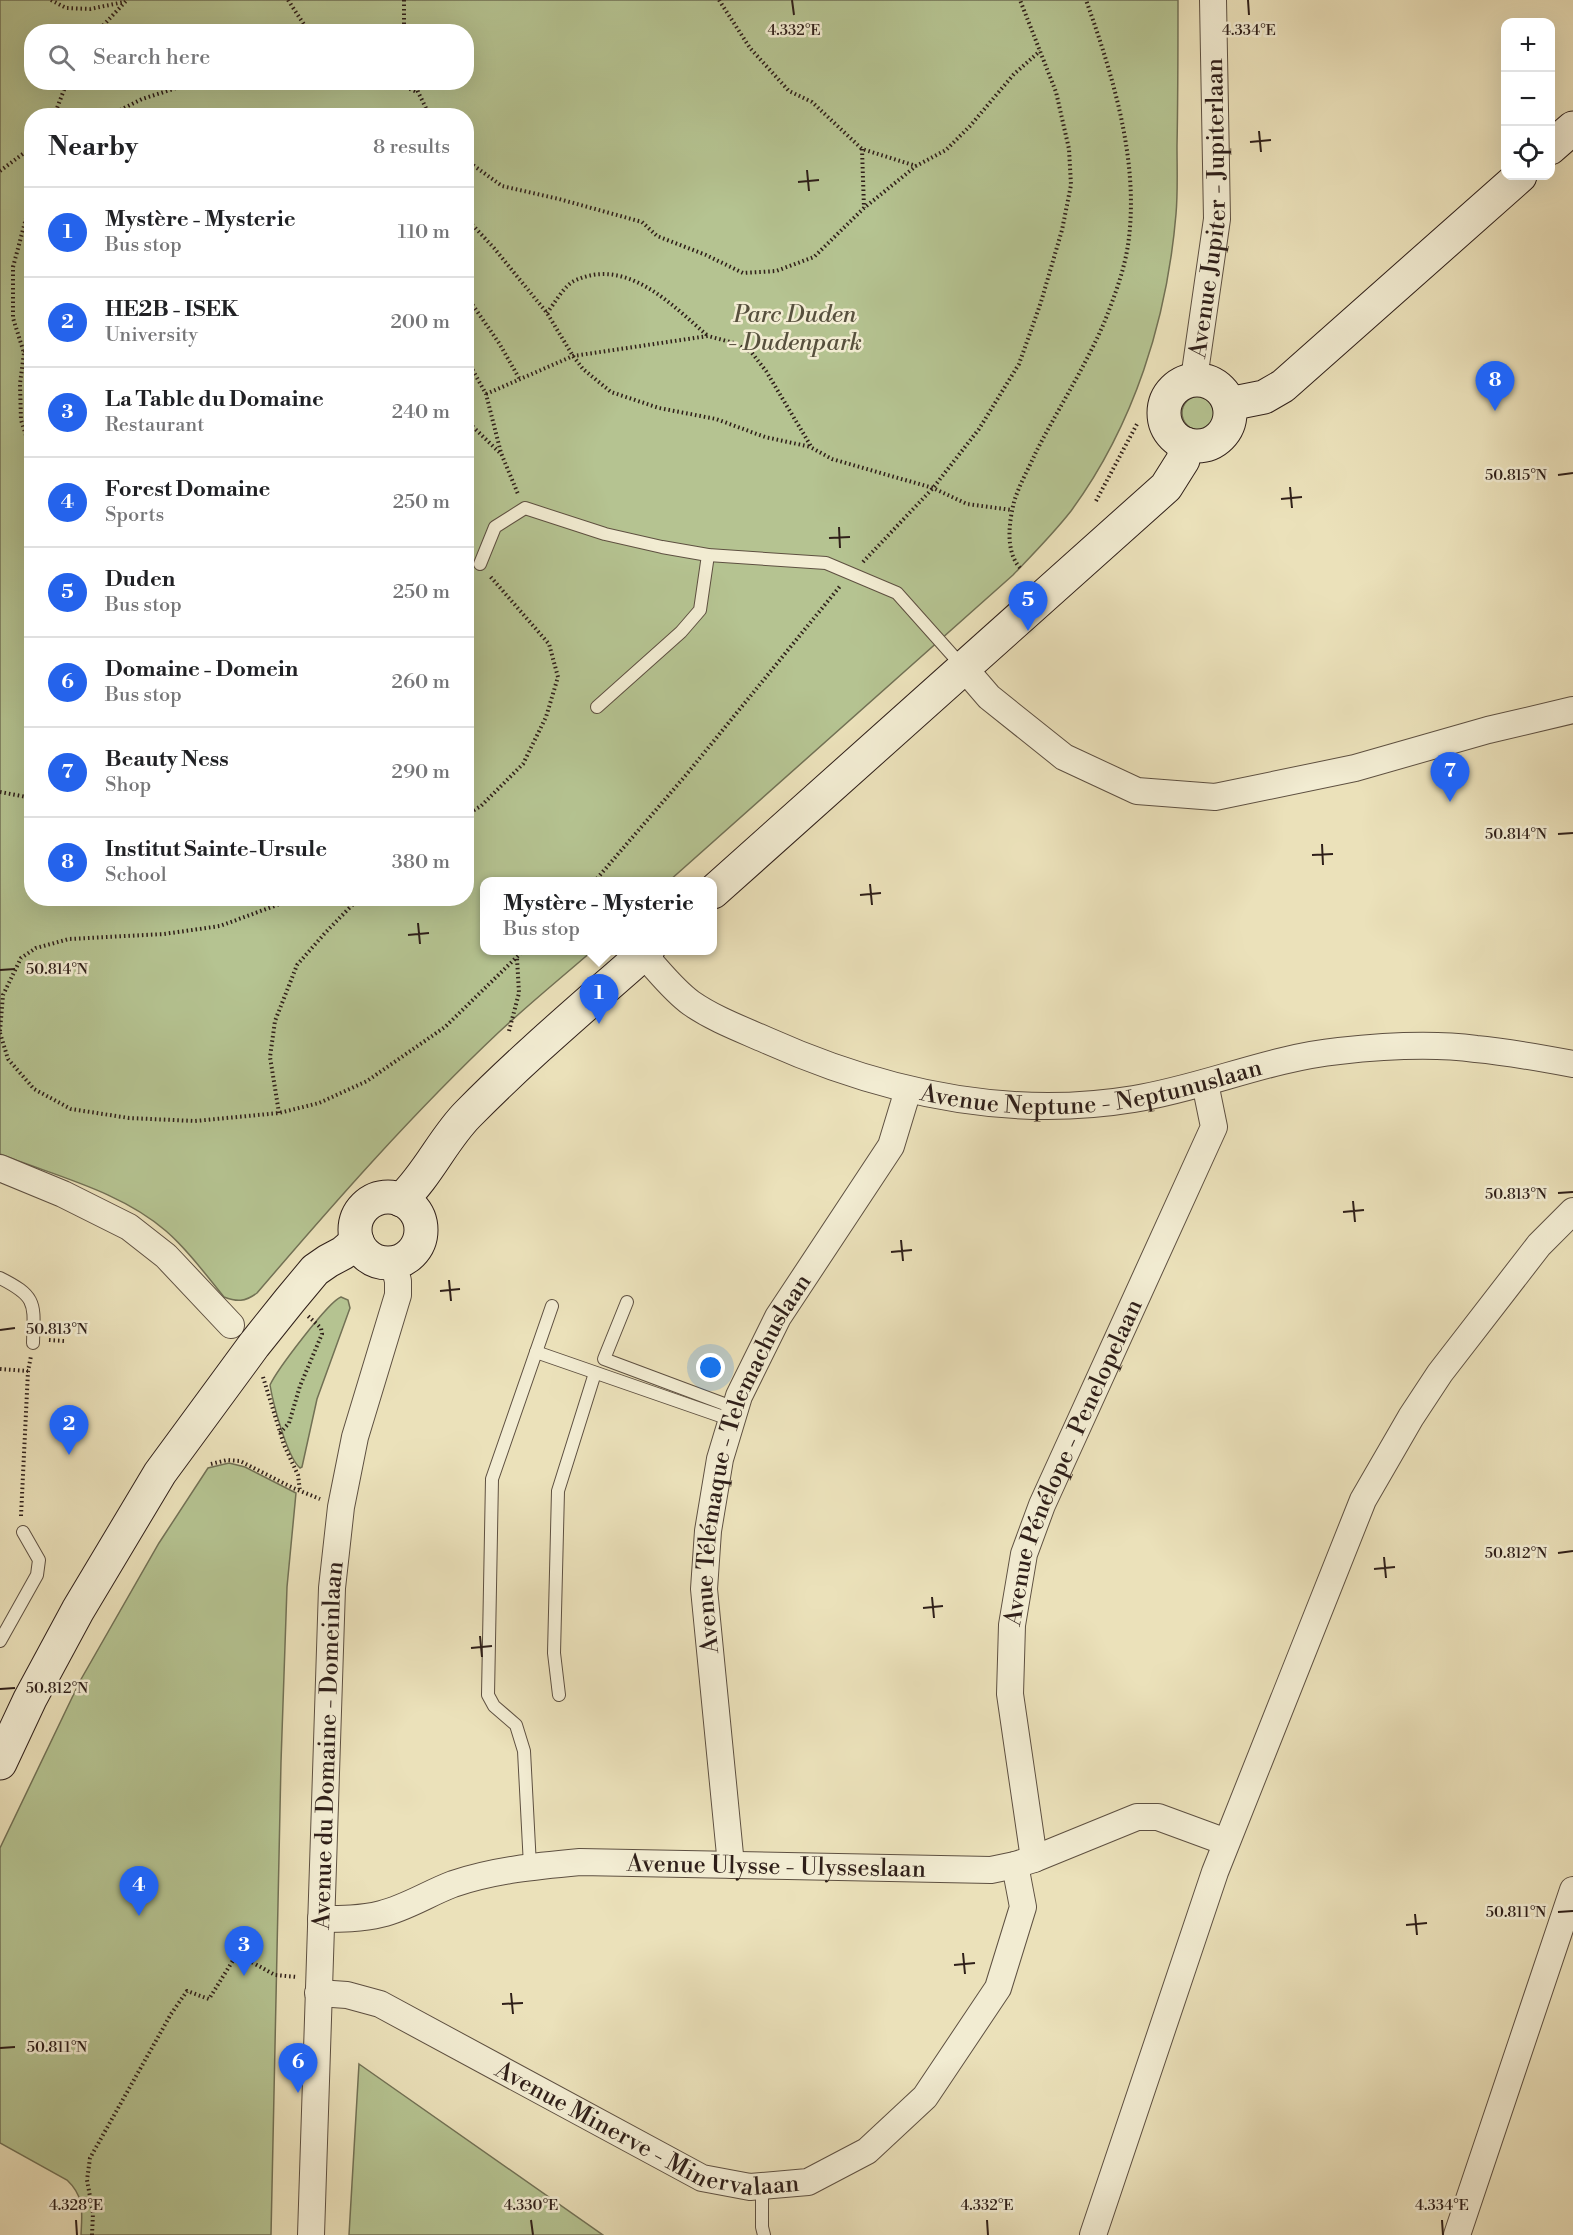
<!DOCTYPE html>
<html lang="en">
<head>
<meta charset="utf-8">
<style>
	:root { --surface:#fff; --page:#f6f6f6; --text:#202124; --muted:#757577; --line:#e0e0e0; --accent:#2563eb }
	body { margin:0; font-family:"Libre Bodoni",serif; background:var(--page); color:var(--text) }
	.controls { position:absolute; right:18px; top:18px; display:grid; overflow:hidden; border-radius:12px; box-shadow:0 6px 24px #0002 }
	.controls button { width:54px; height:54px; display:grid; place-items:center; padding:0; border:0; border-bottom:2px solid var(--line); background:var(--surface); color:var(--text); font:30px sans-serif }
	.you { position:absolute; left:711px; top:1368px; width:21px; height:21px; margin:-15px; border:4px solid #fff; border-radius:50%; background:#1a73e8; box-shadow:0 0 0 9px #1a73e833 }
	.badge { display:grid; place-items:center; width:39px; height:39px; border-radius:50%; background:var(--accent); color:#fff; font-size:20px; font-weight:700 }
	.pin { position:absolute; translate:-50% -50px; filter:drop-shadow(0 2px 3px #0008) }
	.pin::after { content:''; position:absolute; top:32px; width:21px; height:18px; background:inherit; clip-path:polygon(0 0,100% 0,50% 100%) }
	.popup { position:absolute; left:480px; top:877px; width:237px; height:78px; box-sizing:border-box; display:grid; place-content:center; border-radius:12px; background:var(--surface); filter:drop-shadow(0 2px 4px #0005); font-size:20px; white-space:nowrap; color:var(--muted) }
	.popup b { font-size:22px; color:var(--text) }
	.popup::after { content:''; position:absolute; left:50%; top:100%; margin-left:-12px; border:12px solid transparent; border-top-color:var(--surface) }
	.list { margin:0; padding:0; list-style:none }
	h2 { display:flex; justify-content:space-between; align-items:center; height:78px; margin:0; padding:0 24px; font-size:26px }
	h2 small { font-size:20px; font-weight:400; color:var(--muted) }
	.list li { display:grid; grid-template-columns:39px 1fr auto; gap:18px; align-items:center; box-sizing:border-box; height:90px; padding:0 24px; border-top:2px solid var(--line) }
	.list b { display:block; font-size:22px; white-space:nowrap }
	.list p { margin:0; font-size:20px; white-space:nowrap; color:var(--muted) }
	.list em { font-size:20px; font-style:normal; color:var(--muted) }
	.icon { flex:none; width:33px; height:33px; fill:none; stroke:currentColor; stroke-width:2; stroke-linecap:round; stroke-linejoin:round }
	.map { position:relative; flex:none; width:1573px; height:2235px; overflow:hidden }
	.search { position:absolute; background:var(--surface); box-shadow:0 6px 24px #0002; left:24px; top:24px; width:450px; height:66px; display:flex; align-items:center; gap:15px; box-sizing:border-box; padding:0 21px; border-radius:24px; color:var(--muted); font-size:22px }
	.panel { position:absolute; background:var(--surface); box-shadow:0 6px 24px #0002; left:24px; top:108px; width:450px; height:798px; border-radius:24px }
	.map>svg:first-child { display:block }
</style>
</head>
<body>
<div class="map">
<svg width="1573" height="2235" viewBox="0 0 1573 2235">
	<rect width="100%" height="100%" fill="#ebe1ba"/>
	<filter id="stains"><feTurbulence type="fractalNoise" baseFrequency=".00333" numOctaves="4"/><feColorMatrix values="0 0 0 0 .2 0 0 0 0 .09 0 0 0 0 .02 0 0 0 .5 -.17"/></filter>
	<radialGradient id="worn" r=".72"><stop offset=".6" stop-color="#630" stop-opacity="0"/><stop offset="1" stop-color="#630" stop-opacity=".3"/></radialGradient>
	<!-- green -->
	<g fill="#b5c391" stroke="#727155" stroke-width="1.5" fill-rule="evenodd">
		<path d="M0 0H1178C1178 49 1178 97 1177 146 1177 168 1178 192 1176 214 1167 320 1134 425 1071 511 1053 534 1033 554 1013 575L669 881 485 882V950L592 951C561 978 529 1004 499 1032 412 1114 334 1203 257 1293 245 1302 237 1302 224 1297 206 1275 188 1250 166 1231 120 1191 55 1176 0 1154ZM32 32H466V82H32ZM32 116H466V898H32Z"/>
		<circle cx="1199" cy="413" r="17"/>
		<path d="M341 1297 348 1300 350 1308 317 1399 302 1467 300 1468C287 1457 273 1403 270 1385 277 1370 328 1302 341 1297Z"/>
		<path d="M229 1463 245 1467 296 1493 287 1587 281 1762 271 2235H81C82 2212 85 2197 67 2180L0 2143V1848L80 1681 159 1543 208 1468Z"/>
		<polygon points="359,2064 603,2235 349,2235"/>
	</g>
	<g fill="none" stroke-linecap="round" stroke-linejoin="round">
		<!-- lane casing -->
		<g stroke="#5e5041" stroke-width="14">
			<g id="lane">
				<polyline points="480,564 495,527 525,508 605,534 662,547 708,555 826,563 897,593 963,667"/>
				<polyline points="597,707 681,632 700,610 708,555"/>
				<path d="M0 1278C38 1297 34 1304 33 1343"/>
				<polyline points="627,1302 604,1359 735,1408"/>
				<polyline points="536,1352 732,1420"/>
				<polyline points="0,1641 37,1575 39,1560 23,1532"/>
				<polyline points="559,1695 554,1653 558,1491 595,1373"/>
				<polyline points="530,1866 524,1751 516,1725 494,1706 488,1695 492,1479 552,1306"/>
				<polyline points="762,2187 762,2227 764,2235"/>
			</g>
		</g>
		<!-- street casing -->
		<g stroke="#5e5041" stroke-width="28">
			<g id="street">
				<path id="s1" d="M1194 379 1217 219 1213 0"/>
				<polyline points="964,668 989,697 1064,757 1137,791 1215,797 1355,768 1488,730 1573,710"/>
				<path id="s2" d="M643 954C659 971 673 990 691 1003 714 1019 741 1029 766 1040 882 1092 1007 1120 1134 1099 1203 1088 1269 1058 1339 1051 1384 1046 1431 1043 1476 1049 1509 1052 1541 1058 1573 1064"/>
				<polyline points="0,1168 63,1194 129,1227 166,1256 231,1325"/>
				<path id="s3" d="M1034 1859 1010 1694 1012 1625 1024 1554 1042 1505 1214 1127 1205 1083"/>
				<path id="s4" d="M731 1865 704 1589 708 1531 720 1459 739 1396 778 1317 891 1146 908 1090"/>
				<path id="s5" d="M321 1919C341 1919 361 1919 381 1914 406 1908 429 1893 453 1884 494 1870 537 1866 580 1862L991 1870 1015 1865 1034 1859 1137 1817H1158L1226 1842"/>
				<path id="s6" d="M318 1993 347 1995 380 2004 702 2178 750 2187 808 2182 867 2151 925 2097 998 1988 1023 1907 1015 1865"/>
				<path id="s7" d="M311 2235 332 1588 341 1507 355 1437 398 1295V1281L393 1262"/>
				<polyline points="1093,2235 1215,1872 1363,1500 1411,1417 1440,1373 1539,1245 1573,1211"/>
				<polyline points="1457,2235 1573,1890"/>
			</g>
		</g>
		<!-- secondary casing -->
		<g stroke="#2f1f19" stroke-width="35">
			<g id="secondary">
				<polyline points="1550,148 1573,128"/>
				<circle cx="1197" cy="413" r="33"/>
				<polyline points="1229,404 1264,397 1283,386 1520,176"/>
				<polyline points="713,892 1166,487 1183,460 1186,444"/>
				<circle cx="388" cy="1230" r="33"/>
				<path d="M401 1200C428 1175 443 1139 468 1114 525 1056 587 1004 648 950"/>
				<polyline points="0,1763 30,1699 78,1610 160,1473 254,1345 290,1300 315,1270 328,1261 343,1253 357,1241"/>
			</g>
		</g>
		<!-- path -->
		<g stroke="#2f1f19" stroke-width="4" stroke-dasharray="1.5 3" stroke-linecap="butt">
			<polyline points="51,0 66,8 90,9 124,2"/>
			<polyline points="288,0 309,32"/>
			<polyline points="404,0 404,32"/>
			<polyline points="719,0 750,48 789,91 812,102 862,149 916,166"/>
			<polyline points="97,32 127,0"/>
			<polyline points="393,82 417,92"/>
			<polyline points="415,82 418,92 430,116"/>
			<polyline points="54,116 67,82"/>
			<polyline points="108,116 142,99 195,82"/>
			<polyline points="862,149 864,208"/>
			<polyline points="466,160 502,186 559,199 642,222 657,236 706,255 743,273 776,271 814,257 864,208 916,166 946,150 970,126 1014,74 1040,51"/>
			<polyline points="0,171 32,147"/>
			<polyline points="32,196 13,267 13,318 24,353 20,384 21,420 32,454"/>
			<polyline points="466,218 494,248 547,313 573,356 583,369 611,392 659,408 716,419 765,437 811,447"/>
			<polyline points="466,293 472,304 499,343 519,378"/>
			<path d="M547 313C554 304 564 286 574 281 626 256 671 304 708 336"/>
			<polyline points="24,353 32,347"/>
			<polyline points="466,358 486,394 501,453 518,494"/>
			<polyline points="486,394 573,356 708,336 734,343 752,353 766,371 812,448 832,459 933,488 967,504 1012,510"/>
			<polyline points="466,420 500,453"/>
			<polyline points="1096,501 1137,424"/>
			<polyline points="863,562 933,488 979,429 1019,364 1041,302 1062,230 1071,185 1069,149 1056,92 1020,0"/>
			<path d="M1020 568C1005 551 1009 522 1014 502 1019 485 1029 468 1036 452 1058 409 1085 367 1104 323 1114 298 1124 271 1128 245 1140 163 1113 76 1086 0"/>
			<polyline points="0,792 32,798"/>
			<polyline points="466,815 481,806 523,764 546,717 558,677 549,644 489,575"/>
			<polyline points="594,882 686,775 841,585"/>
			<polyline points="0,1031 3,995 21,958 36,948 69,939 164,934 220,926 296,898"/>
			<polyline points="509,1031 519,993 517,958"/>
			<polyline points="0,1033 8,1059 34,1089 71,1109 129,1118 195,1121 279,1113 319,1103 367,1081 445,1027 524,950"/>
			<polyline points="279,1113 270,1057 275,1021 297,965 325,933 359,898"/>
			<polyline points="49,1340 64,1341"/>
			<polyline points="0,1369 28,1371"/>
			<polyline points="263,1377 284,1445 298,1475 300,1491"/>
			<polyline points="280,1433 289,1423 300,1386 322,1334 321,1328 308,1316"/>
			<polyline points="211,1464 227,1460 240,1461 293,1488 320,1499"/>
			<polyline points="21,1516 28,1371 31,1356"/>
			<polyline points="92,2235 93,2213 87,2180 90,2158 171,2014 187,1991 209,1999 237,1954 275,1975 297,1977"/>
		</g>
		<!-- lane -->
		<use href="#lane" stroke="#f2ecd2" stroke-width="12"/>
		<!-- street -->
		<use href="#street" stroke="#f2ecd2" stroke-width="26"/>
		<!-- secondary -->
		<use href="#secondary" stroke="#f2ecd2" stroke-width="33"/>
	</g>
	<!-- ticks -->
	<path fill="none" stroke="#2f1f19" stroke-width="2" d="M792 0 794 15M1248 0 1249 15M1259 131 1261 152M1250 142 1271 140M807 170 809 191M798 182 819 180M1558 475 1573 473M1290 487 1292 508M1281 499 1302 497M839 527 840 548M829 538 850 537M1558 834 1573 833M1322 844 1323 865M1312 855 1333 854M870 884 872 905M860 895 881 893M418 923 420 944M408 935 429 933M0 970 15 969M1558 1193 1573 1192M1353 1201 1355 1222M1343 1212 1364 1210M901 1240 903 1261M891 1252 912 1250M449 1280 451 1301M440 1291 460 1289M0 1330 15 1328M1558 1553 1573 1551M1384 1557 1386 1578M1374 1569 1395 1567M932 1597 934 1618M923 1608 943 1606M480 1636 482 1657M471 1648 492 1646M0 1689 15 1688M1558 1912 1573 1911M1415 1914 1417 1935M1406 1925 1427 1923M963 1953 965 1974M954 1965 975 1963M511 1993 513 2014M502 2004 523 2003M0 2048 15 2047M76 2220 77 2235M531 2220 533 2235M987 2220 988 2235M1442 2220 1443 2235"/>
	<g text-anchor="middle" stroke-width="5" stroke-linejoin="round" paint-order="stroke">
		<!-- street labels -->
		<g font-size="24" fill="#2f1f19" stroke="#f2ecd2">
			<text dy="8" stroke="none"><textPath href="#s1" startOffset="172">Avenue Jupiter - Jupiterlaan</textPath></text>
			<text dy="8" stroke="none"><textPath href="#s2" startOffset="489">Avenue Neptune - Neptunuslaan</textPath></text>
			<text dy="8" stroke="none"><textPath href="#s3" startOffset="410">Avenue Pénélope - Penelopelaan</textPath></text>
			<text dy="8" stroke="none"><textPath href="#s4" startOffset="412">Avenue Télémaque - Telemachuslaan</textPath></text>
			<text dy="8" stroke="none"><textPath href="#s7" startOffset="490">Avenue du Domaine - Domeinlaan</textPath></text>
			<text dy="8" stroke="none"><textPath href="#s5" startOffset="464">Avenue Ulysse - Ulysseslaan</textPath></text>
			<text dy="8" stroke="none"><textPath href="#s6" startOffset="362">Avenue Minerve - Minervalaan</textPath></text>
		</g>
		<!-- park labels -->
		<g font-size="24" font-style="italic" fill="#57503d" stroke="#f2ecd2">
			<text x="795" y="322">Parc Duden<tspan x="795" dy="28">- Dudenpark</tspan></text>
		</g>
	</g>
	<g font-size="15" text-anchor="middle" fill="#2f1f19" stroke="#f2ecd2" stroke-width="5" stroke-linejoin="round" paint-order="stroke">
		<text x="794" y="35">4.332°E</text>
		<text x="1249" y="35">4.334°E</text>
		<text x="1516" y="480">50.815°N</text>
		<text x="1516" y="839">50.814°N</text>
		<text x="57" y="974">50.814°N</text>
		<text x="1516" y="1199">50.813°N</text>
		<text x="57" y="1334">50.813°N</text>
		<text x="1516" y="1558">50.812°N</text>
		<text x="57" y="1693">50.812°N</text>
		<text x="1516" y="1917">50.811°N</text>
		<text x="57" y="2052">50.811°N</text>
		<text x="76" y="2210">4.328°E</text>
		<text x="531" y="2210">4.330°E</text>
		<text x="987" y="2210">4.332°E</text>
		<text x="1442" y="2210">4.334°E</text>
	</g>
	<rect width="100%" height="100%" filter="url(#stains)"/>
	<rect width="100%" height="100%" fill="url(#worn)"/>
</svg>
<div class="controls">
<button>+</button>
<button>−</button>
<button><svg class="icon" aria-label="locate" viewBox="0 0 24 24"><circle cx="12" cy="12" r="6"/><path d="M12 2v4M12 18v4M2 12h4M18 12h4"/></svg></button>
</div>
<div class="you"></div>
<div class="pin badge" style="left:599px;top:1024px">1</div>
<div class="popup"><b>Mystère - Mysterie</b>Bus stop</div>
<div class="pin badge" style="left:69px;top:1455px">2</div>
<div class="pin badge" style="left:244px;top:1976px">3</div>
<div class="pin badge" style="left:139px;top:1916px">4</div>
<div class="pin badge" style="left:1028px;top:631px">5</div>
<div class="pin badge" style="left:298px;top:2093px">6</div>
<div class="pin badge" style="left:1450px;top:802px">7</div>
<div class="pin badge" style="left:1495px;top:411px">8</div>
<div class="search"><svg class="icon" aria-label="search" viewBox="0 0 24 24"><circle cx="10" cy="10" r="6"/><path d="M15 15l6 6"/></svg>Search here</div>
<section class="panel">
<h2>Nearby<small>8 results</small></h2>
<ul class="list">
<li><span class="badge">1</span><div><b>Mystère - Mysterie</b><p>Bus stop</p></div><em>110 m</em></li>
<li><span class="badge">2</span><div><b>HE2B - ISEK</b><p>University</p></div><em>200 m</em></li>
<li><span class="badge">3</span><div><b>La Table du Domaine</b><p>Restaurant</p></div><em>240 m</em></li>
<li><span class="badge">4</span><div><b>Forest Domaine</b><p>Sports</p></div><em>250 m</em></li>
<li><span class="badge">5</span><div><b>Duden</b><p>Bus stop</p></div><em>250 m</em></li>
<li><span class="badge">6</span><div><b>Domaine - Domein</b><p>Bus stop</p></div><em>260 m</em></li>
<li><span class="badge">7</span><div><b>Beauty Ness</b><p>Shop</p></div><em>290 m</em></li>
<li><span class="badge">8</span><div><b>Institut Sainte-Ursule</b><p>School</p></div><em>380 m</em></li>
</ul>
</section>
</div>
</body>
</html>
